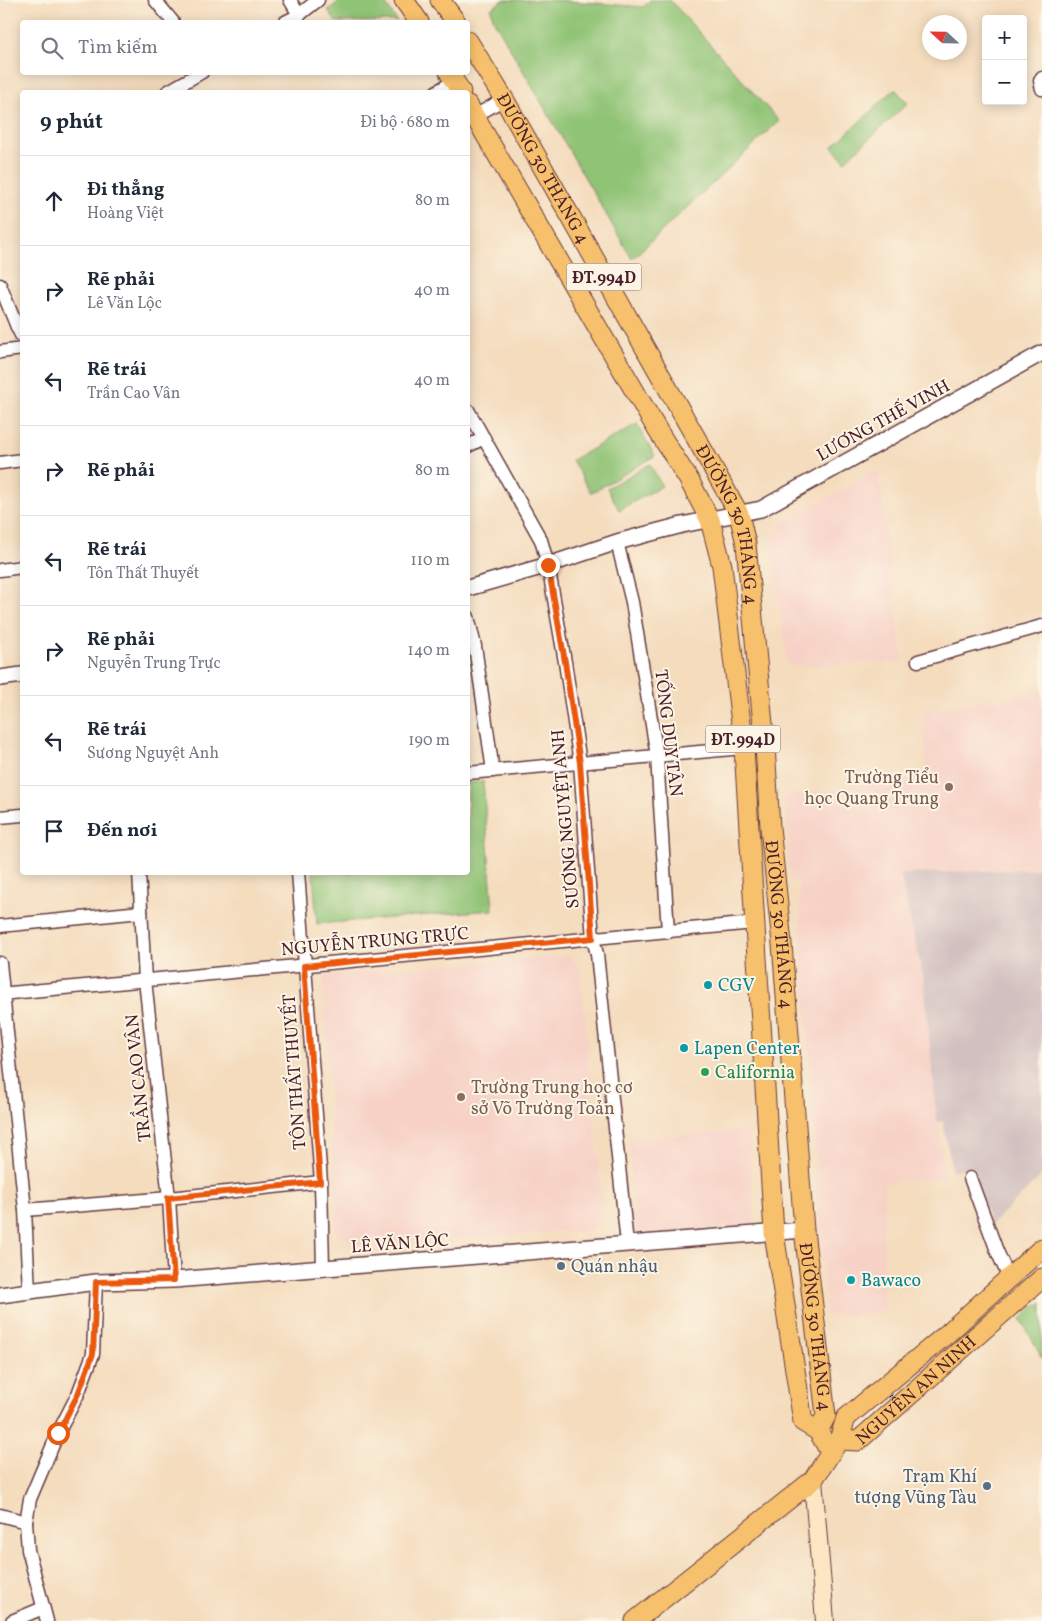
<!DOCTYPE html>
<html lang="vi">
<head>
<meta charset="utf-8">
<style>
	:root { --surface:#fff; --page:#f6f6f7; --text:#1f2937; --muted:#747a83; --line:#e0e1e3 }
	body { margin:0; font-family:Vollkorn,serif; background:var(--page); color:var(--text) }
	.controls { position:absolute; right:15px; top:15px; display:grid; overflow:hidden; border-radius:5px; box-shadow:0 2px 12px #0003 }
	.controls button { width:45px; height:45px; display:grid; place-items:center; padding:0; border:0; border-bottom:1px solid var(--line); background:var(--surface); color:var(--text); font:25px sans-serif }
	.compass { position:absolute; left:922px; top:15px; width:45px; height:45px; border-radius:50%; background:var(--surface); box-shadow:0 2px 12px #0003; rotate:292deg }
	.stop { position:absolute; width:15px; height:15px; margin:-11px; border:4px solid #ea580c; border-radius:50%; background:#fff }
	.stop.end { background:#ea580c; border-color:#fff; box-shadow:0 1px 5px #0008 }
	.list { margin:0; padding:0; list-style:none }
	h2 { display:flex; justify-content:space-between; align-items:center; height:65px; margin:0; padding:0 20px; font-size:21px }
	h2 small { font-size:16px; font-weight:400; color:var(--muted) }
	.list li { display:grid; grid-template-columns:32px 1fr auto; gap:15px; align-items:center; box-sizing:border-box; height:90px; padding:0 20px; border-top:1px solid var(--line) }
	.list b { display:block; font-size:19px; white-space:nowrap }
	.list p { margin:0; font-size:16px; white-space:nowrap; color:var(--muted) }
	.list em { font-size:16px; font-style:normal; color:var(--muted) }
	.icon { flex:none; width:28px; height:28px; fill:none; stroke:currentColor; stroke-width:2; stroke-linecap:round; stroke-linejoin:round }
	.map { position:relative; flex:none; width:1042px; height:1621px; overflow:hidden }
	.search { position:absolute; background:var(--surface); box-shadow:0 2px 12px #0003; left:20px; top:20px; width:450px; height:55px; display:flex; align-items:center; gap:12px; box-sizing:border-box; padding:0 18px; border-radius:5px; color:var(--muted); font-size:19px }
	.panel { position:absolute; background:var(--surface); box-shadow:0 2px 12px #0003; left:20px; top:90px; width:450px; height:785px; border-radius:5px }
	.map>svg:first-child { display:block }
</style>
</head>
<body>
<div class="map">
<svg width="1042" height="1621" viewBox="0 0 1042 1621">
	<rect width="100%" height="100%" fill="#fcf5e5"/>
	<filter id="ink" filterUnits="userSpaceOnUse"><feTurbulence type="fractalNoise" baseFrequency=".02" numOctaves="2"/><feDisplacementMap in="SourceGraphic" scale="10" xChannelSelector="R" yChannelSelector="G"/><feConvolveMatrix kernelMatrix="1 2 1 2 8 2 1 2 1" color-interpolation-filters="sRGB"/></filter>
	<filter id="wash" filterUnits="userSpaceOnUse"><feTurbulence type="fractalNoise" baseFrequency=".0096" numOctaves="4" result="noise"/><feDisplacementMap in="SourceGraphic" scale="20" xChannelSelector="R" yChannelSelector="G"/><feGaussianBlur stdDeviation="1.12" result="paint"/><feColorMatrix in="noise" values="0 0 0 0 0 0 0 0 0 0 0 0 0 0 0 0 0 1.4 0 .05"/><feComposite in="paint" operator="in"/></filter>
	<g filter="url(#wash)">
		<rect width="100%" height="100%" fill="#f4dcbd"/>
		<!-- built -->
		<g fill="#f7d1c6">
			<polygon points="878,471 903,662 788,666 771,543 782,522"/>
			<polygon points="1042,693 1042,869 900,874 924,980 944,1178 884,1183 883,1311 826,1316 798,881 790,881 785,796 926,777 924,709"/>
			<polygon points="567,956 580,967 603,1219 591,1230 355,1244 337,1234 323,975"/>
			<polygon points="748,1130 755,1225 635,1234 629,1139"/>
		</g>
		<!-- industrial -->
		<polygon fill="#d2bfbf" points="1042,869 1042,1175 991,1225 971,1166 952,1171 943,1121 937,1122 924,980 900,874"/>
		<!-- green -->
		<g fill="#8fc374" stroke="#6c7150">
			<polygon points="341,0 383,0 397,21 336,22 328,10"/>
			<polygon points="503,0 556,0 643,7 650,0 670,0 779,121 632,259 493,19 491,9"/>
			<polygon points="895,89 908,103 845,161 832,147"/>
			<polygon points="637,424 655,456 591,493 572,460"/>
			<polygon points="650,464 662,486 619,510 607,488"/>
			<polygon points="483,781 493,910 317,924 313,873 468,872 468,783"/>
			<polygon points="1042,1303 1042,1358 1021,1319 1034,1306"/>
		</g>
	</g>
	<g filter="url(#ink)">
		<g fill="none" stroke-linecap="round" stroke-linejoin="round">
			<!-- minor casing -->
			<g stroke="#643b41" stroke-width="15">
				<g id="minor">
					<polyline points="155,0 173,22"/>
					<polyline points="290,0 299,15"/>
					<polyline points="285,22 299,15 318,0"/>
					<polyline points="1042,78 1040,81 1042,89"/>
					<polyline points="167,92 202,72"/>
					<polyline points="436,92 454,81"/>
					<polyline points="470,119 504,99"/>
					<polyline points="0,285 17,327 22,337"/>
					<polyline points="0,352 22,349"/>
					<polyline points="468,410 541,540 548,565 565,662 580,763 593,939 597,954 627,1244"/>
					<polyline points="468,446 484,438"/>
					<polyline points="0,463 22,460"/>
					<polyline points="617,542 632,602 657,756 668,932"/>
					<polyline points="0,570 22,567"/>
					<polyline points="468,617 475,646 493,771"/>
					<polyline points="918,661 1042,626"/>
					<polyline points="468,773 765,746"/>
					<polyline points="0,817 22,815"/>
					<polyline points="139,872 145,980 169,1198 174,1280"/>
					<polyline points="298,872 321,1182 323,1268"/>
					<polyline points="0,926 141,912"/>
					<polyline points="0,963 25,1210 29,1291"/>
					<polyline points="0,994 754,923"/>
					<polyline points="970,1178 997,1251 1009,1278"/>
					<polyline points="25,1210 169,1198 321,1182"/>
					<polyline points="0,1515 26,1522"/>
					<polyline points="12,1621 43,1608"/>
					<polyline points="47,1621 28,1550 26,1522 30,1499 58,1433 78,1394 93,1354 96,1282"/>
				</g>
			</g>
			<!-- tertiary casing -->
			<g stroke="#643b41" stroke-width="18">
				<g id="tertiary">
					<polyline points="468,588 548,565 617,542 682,525 761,509 1042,353"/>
					<polyline points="0,678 22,675"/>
					<polyline points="0,1295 96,1282 174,1280 804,1230"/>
				</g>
			</g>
			<!-- secondary casing -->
			<g stroke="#643b41" stroke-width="20">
				<polyline id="secondary" points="813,1480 825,1621"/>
			</g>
			<!-- primary casing -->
			<g stroke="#643b41" stroke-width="21">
				<g id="primary">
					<polyline points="404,0 419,22"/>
					<polyline points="440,0 456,22"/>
					<path id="s1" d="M468 41 504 99 739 514 746 544 765 746 770 827 782 944 804 1230 826 1416 818 1431"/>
					<polyline points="449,72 461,92"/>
					<polyline points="468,105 658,431 689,480 710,520 722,566 744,748 774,1233 803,1422 818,1431 830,1452"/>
					<path id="s2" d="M839 1440 858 1441 1042 1278"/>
					<polyline points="635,1621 813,1480 839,1440 846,1418 948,1333 1042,1248"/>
				</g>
			</g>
			<!-- minor -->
			<use href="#minor" stroke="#fff" stroke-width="12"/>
			<!-- tertiary -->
			<use href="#tertiary" stroke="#fff" stroke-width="15"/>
			<!-- secondary -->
			<use href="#secondary" stroke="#fce6c4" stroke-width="18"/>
			<!-- primary -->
			<use href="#primary" stroke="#f7c06c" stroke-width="19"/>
		</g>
	</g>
	<g fill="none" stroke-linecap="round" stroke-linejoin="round" filter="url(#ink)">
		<!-- route -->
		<polyline stroke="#ea580c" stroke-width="6" points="58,1433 78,1394 93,1354 96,1282 174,1280 168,1198 320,1182 304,966 593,938 580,763 565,662 548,565"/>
	</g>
	<!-- markers -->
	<g fill="#8d6e63" stroke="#fcf5e5" stroke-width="2">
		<circle cx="949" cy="787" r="5"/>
		<circle cx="461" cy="1097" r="5"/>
	</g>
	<g fill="#0f9aa8" stroke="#fcf5e5" stroke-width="2">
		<circle cx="708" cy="985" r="5"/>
		<circle cx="684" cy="1048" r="5"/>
		<circle cx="851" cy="1280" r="5"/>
	</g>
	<circle fill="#2e9e5b" stroke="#fcf5e5" stroke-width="2" cx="705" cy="1072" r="5"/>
	<g fill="#5c6f8a" stroke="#fcf5e5" stroke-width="2">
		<circle cx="561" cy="1266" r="5"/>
		<circle cx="987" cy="1486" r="5"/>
	</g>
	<g text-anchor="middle" stroke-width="4" stroke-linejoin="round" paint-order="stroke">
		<!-- shield labels -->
		<g fill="#fcf5e5" stroke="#7f5f63" stroke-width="1">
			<rect x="566.5" y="263.5" width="75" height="27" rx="4"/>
			<rect x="705.5" y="725.5" width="75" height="27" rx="4"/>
		</g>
		<g font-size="16" font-weight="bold" fill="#4a1f2b">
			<text x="604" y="283">ĐT.994D</text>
			<text x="743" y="745">ĐT.994D</text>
		</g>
		<!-- street labels -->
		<g font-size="18" fill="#4a1f2b" stroke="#fcf5e5">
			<text dy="6" stroke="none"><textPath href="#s1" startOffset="148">ĐƯỜNG 30 THÁNG 4</textPath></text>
			<text transform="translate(883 420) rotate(-29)" y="6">LƯƠNG THẾ VINH</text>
			<text dy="6" stroke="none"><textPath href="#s1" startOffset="552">ĐƯỜNG 30 THÁNG 4</textPath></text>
			<text transform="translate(669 733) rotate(83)" y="6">TỐNG DUY TÂN</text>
			<text transform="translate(565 819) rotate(-95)" y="6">SƯƠNG NGUYỆT ANH</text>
			<text dy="6" stroke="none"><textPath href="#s1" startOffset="958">ĐƯỜNG 30 THÁNG 4</textPath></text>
			<text transform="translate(375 941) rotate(-5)" y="6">NGUYỄN TRUNG TRỰC</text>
			<text transform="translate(294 1072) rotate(-94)" y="6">TÔN THẤT THUYẾT</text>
			<text transform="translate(138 1078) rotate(-96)" y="6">TRẦN CAO VÂN</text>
			<text transform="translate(400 1243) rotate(-4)" y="6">LÊ VĂN LỘC</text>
			<text dy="6" stroke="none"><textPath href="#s1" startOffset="1362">ĐƯỜNG 30 THÁNG 4</textPath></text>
			<text dy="6" stroke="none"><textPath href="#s2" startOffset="96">NGUYỄN AN NINH</textPath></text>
		</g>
		<!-- education labels -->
		<g font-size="18" fill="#785e54" stroke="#fcf5e5" text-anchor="end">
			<text x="939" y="783">Trường Tiểu<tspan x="939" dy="21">học Quang Trung</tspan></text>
			<text x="471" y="1093" text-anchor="start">Trường Trung học cơ<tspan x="471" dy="21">sở Võ Trường Toản</tspan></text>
		</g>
		<!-- culture labels -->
		<g font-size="18" fill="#0d838f" stroke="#fcf5e5" text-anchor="start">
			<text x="718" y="991">CGV</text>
			<text x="694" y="1054">Lapen Center</text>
			<text x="861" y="1286">Bawaco</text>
		</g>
		<!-- leisure labels -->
		<g font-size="18" fill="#27864d" stroke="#fcf5e5" text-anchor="start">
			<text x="715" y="1078">California</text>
		</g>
		<!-- service labels -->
		<g font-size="18" fill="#4e5e75" stroke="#fcf5e5" text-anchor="start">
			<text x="571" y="1272">Quán nhậu</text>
			<text x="977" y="1482" text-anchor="end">Trạm Khí<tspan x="977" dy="21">tượng Vũng Tàu</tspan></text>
		</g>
	</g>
</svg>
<div class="controls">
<button>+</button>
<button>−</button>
</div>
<svg class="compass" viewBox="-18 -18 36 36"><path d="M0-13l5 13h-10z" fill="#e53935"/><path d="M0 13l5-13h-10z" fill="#747a83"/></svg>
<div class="stop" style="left:58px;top:1433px"></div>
<div class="stop end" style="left:548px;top:565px"></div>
<div class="search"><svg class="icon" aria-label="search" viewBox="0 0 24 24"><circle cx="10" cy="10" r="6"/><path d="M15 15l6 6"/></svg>Tìm kiếm</div>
<section class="panel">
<h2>9 phút<small>Đi bộ · 680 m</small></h2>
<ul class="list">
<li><svg class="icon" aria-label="ahead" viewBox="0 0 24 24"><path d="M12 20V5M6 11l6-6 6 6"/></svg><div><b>Đi thẳng</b><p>Hoàng Việt</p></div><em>80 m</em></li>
<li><svg class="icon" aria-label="right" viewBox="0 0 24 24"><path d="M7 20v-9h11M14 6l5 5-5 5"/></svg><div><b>Rẽ phải</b><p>Lê Văn Lộc</p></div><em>40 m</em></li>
<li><svg class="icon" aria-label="left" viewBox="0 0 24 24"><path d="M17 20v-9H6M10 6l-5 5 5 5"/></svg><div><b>Rẽ trái</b><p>Trần Cao Vân</p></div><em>40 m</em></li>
<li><svg class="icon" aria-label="right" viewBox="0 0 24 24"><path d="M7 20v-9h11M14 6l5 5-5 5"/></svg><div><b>Rẽ phải</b></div><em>80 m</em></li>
<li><svg class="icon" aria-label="left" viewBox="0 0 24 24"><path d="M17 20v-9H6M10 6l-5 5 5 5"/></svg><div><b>Rẽ trái</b><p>Tôn Thất Thuyết</p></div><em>110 m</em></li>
<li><svg class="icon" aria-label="right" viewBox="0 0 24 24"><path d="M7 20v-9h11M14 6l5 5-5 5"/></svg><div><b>Rẽ phải</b><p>Nguyễn Trung Trực</p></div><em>140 m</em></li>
<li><svg class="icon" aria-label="left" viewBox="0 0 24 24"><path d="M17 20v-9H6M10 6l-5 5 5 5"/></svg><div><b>Rẽ trái</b><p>Sương Nguyệt Anh</p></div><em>190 m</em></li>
<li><svg class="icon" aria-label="arrive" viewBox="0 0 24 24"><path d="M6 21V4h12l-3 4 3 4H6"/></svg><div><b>Đến nơi</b></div></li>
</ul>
</section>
</div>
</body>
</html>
